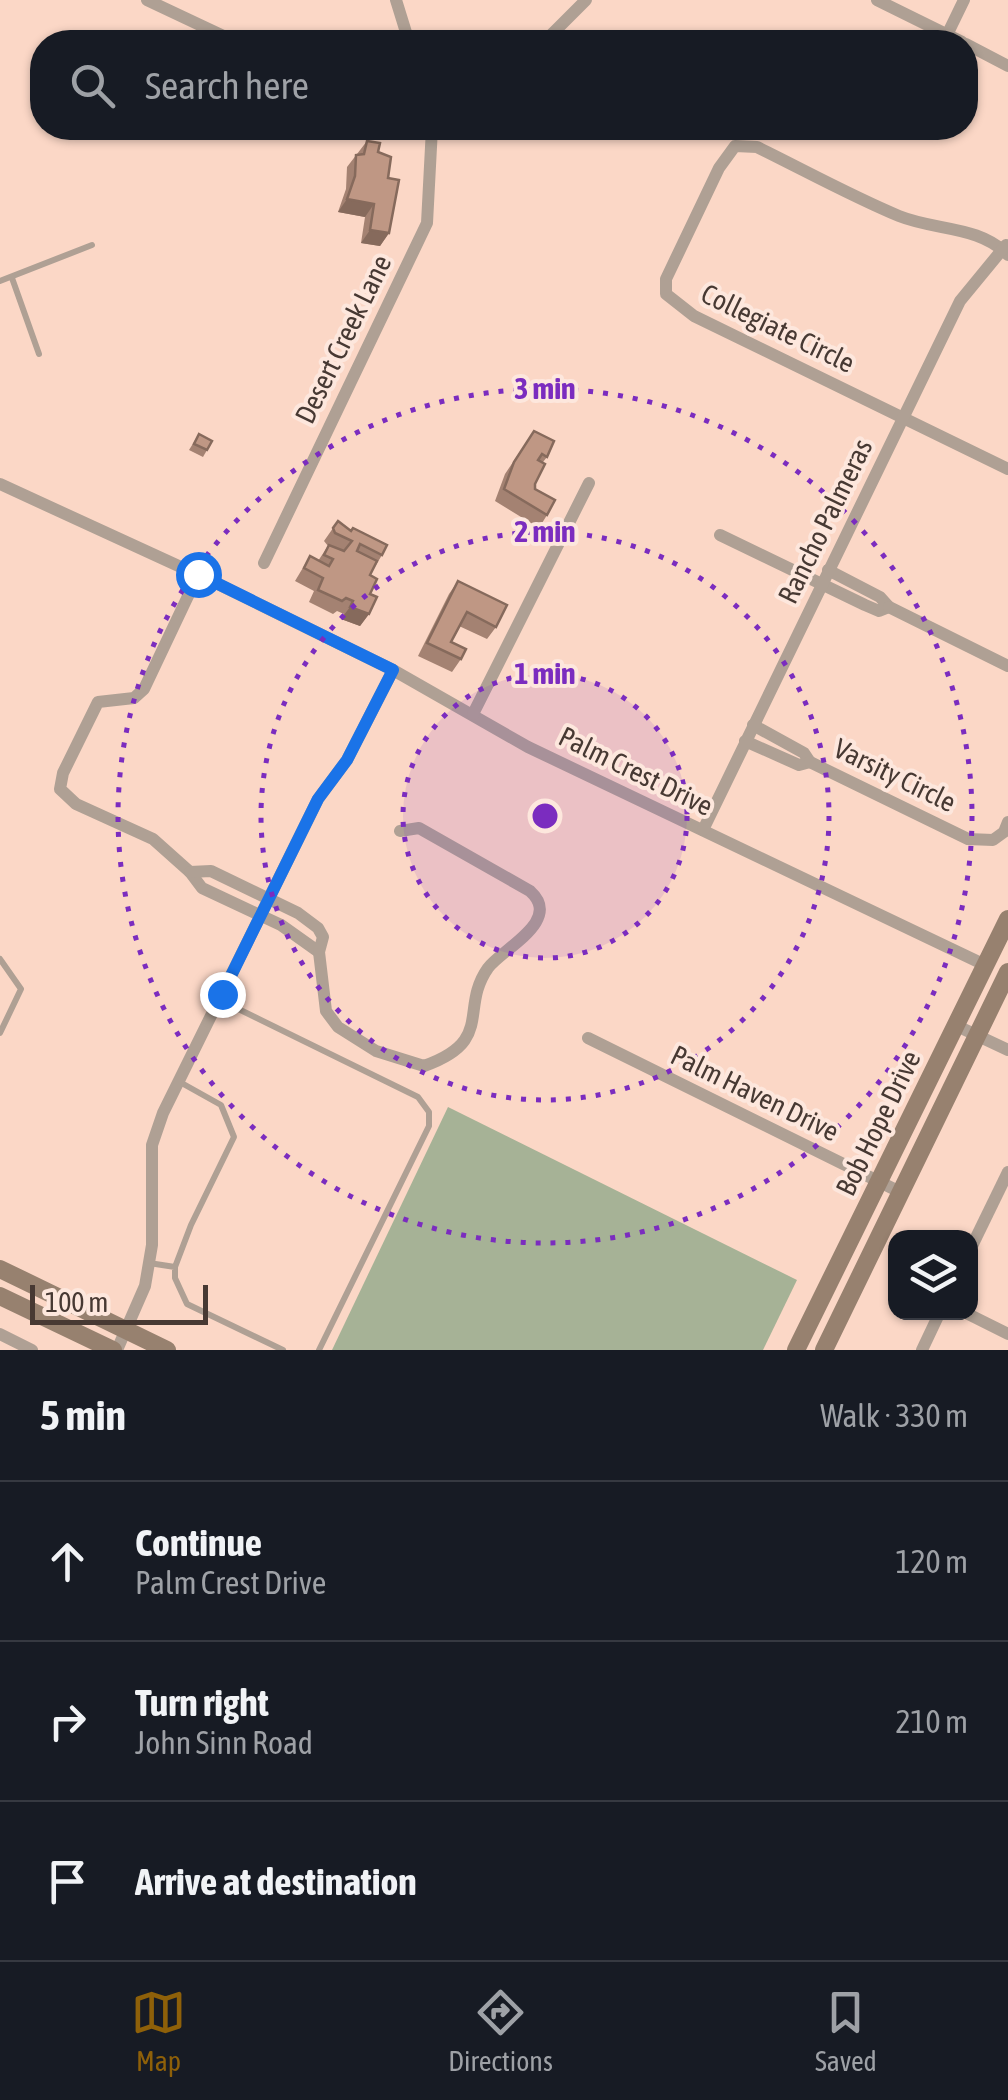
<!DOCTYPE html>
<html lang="en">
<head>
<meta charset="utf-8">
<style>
	:root { --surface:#171b24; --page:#242831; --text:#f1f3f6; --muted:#9ea1a6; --line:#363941; --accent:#8e6009 }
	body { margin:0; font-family:"Asap Condensed",sans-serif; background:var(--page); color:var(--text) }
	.controls { position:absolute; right:30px; bottom:30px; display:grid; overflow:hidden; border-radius:20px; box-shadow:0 2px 8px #0004 }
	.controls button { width:90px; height:90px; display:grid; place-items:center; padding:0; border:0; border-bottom:2px solid var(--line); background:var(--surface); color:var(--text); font:50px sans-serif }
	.scale { position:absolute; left:30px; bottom:25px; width:178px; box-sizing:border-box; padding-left:10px; border:5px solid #473933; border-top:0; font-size:28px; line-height:35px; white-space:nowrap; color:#473933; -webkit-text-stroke:8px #fde7dd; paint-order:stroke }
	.stop { position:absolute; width:30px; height:30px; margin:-22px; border:8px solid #1a73e8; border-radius:50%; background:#fff }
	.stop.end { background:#1a73e8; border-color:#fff; box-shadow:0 2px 10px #0008 }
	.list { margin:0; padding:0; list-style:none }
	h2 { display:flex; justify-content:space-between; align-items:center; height:130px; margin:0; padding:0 40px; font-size:42px }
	h2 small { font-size:32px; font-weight:400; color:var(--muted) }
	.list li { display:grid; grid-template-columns:65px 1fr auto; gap:30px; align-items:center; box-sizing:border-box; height:160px; padding:0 40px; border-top:2px solid var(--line) }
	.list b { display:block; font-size:38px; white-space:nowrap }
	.list p { margin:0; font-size:32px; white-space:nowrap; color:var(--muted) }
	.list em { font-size:32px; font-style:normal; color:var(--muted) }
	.icon { flex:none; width:55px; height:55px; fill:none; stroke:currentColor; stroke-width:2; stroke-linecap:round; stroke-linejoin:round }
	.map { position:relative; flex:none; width:1008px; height:1350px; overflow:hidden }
	.search { position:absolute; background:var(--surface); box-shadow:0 2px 8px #0004; left:30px; right:30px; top:30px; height:110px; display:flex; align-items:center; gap:25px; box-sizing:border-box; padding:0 35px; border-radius:40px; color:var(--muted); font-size:38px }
	.sheet { height:610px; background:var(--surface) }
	nav { display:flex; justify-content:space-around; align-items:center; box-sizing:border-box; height:140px; border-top:2px solid var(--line); background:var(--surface); font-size:28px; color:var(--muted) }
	nav a { display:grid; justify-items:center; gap:5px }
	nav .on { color:var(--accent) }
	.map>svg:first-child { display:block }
</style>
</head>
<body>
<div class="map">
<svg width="1008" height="1350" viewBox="0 0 1008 1350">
	<rect width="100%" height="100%" fill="#fbd7c6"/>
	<!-- green -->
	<polygon fill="#a6b296" points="448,1107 797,1280 763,1350 332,1350"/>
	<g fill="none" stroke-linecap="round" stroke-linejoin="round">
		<!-- service -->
		<g stroke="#afa094" stroke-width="6">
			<polyline points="12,278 39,354"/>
			<polyline points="0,281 92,245"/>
			<polyline points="0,959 21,989 0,1033"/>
			<polyline points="220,1000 418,1097 429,1112 429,1126 319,1350"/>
			<polyline points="149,1263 175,1267 175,1278 187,1304 283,1350"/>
			<polyline points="175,1267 191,1225 234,1137 221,1105 178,1081"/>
		</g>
		<!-- minor -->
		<g stroke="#afa094" stroke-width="12">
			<polyline points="147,0 236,42"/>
			<polyline points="396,0 409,42"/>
			<polyline points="877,0 962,42"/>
			<polyline points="947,35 964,0"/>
			<polyline points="540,42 545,41 586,0"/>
			<polyline points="966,44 1008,66"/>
			<path d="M1008 255C978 225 936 231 899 216 851 196 804 170 757 147L735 146 719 168 666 279V294L694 316 1008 469"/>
			<polyline points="0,484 220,585 393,670 528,747 985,965"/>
			<polyline points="720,535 865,605 879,611 889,607 880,597 828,570"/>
			<polyline points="264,563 427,223 432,128"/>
			<polyline points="198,575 144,689 134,698 98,702 63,773 60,789 76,804 153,839 190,872 202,888 281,925 319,952"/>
			<polyline points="889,607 1008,666"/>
			<polyline points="473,714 589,483"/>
			<polyline points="745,741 799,765 810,762 804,753 753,725"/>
			<polyline points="810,762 968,839 993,840 1004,832 1008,822"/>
			<polyline points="703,830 960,301 1006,245"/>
			<path d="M190 872 211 871 298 913 318 928 323 937 319 952 326 1011 338 1027 376 1051 424 1066C495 1041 459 1009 488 968 503 948 563 921 530 891L419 828 400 831"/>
			<polyline points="957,1026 1008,1050"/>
			<polyline points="588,1038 900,1192"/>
			<polyline points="970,1250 1008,1172"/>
			<polyline points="964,1312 1008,1334"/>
			<polyline points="0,1334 32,1350"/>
			<polyline points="117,1350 145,1286 152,1245 152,1145 163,1113 318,799 347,760 393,670"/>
			<polyline points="922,1350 940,1312"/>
		</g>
		<!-- secondary -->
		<g stroke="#97816f" stroke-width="18">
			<polyline points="0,1269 167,1350"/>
			<polyline points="0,1296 113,1350"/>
			<polyline points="796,1350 1008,919"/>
			<polyline points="824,1350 1008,972"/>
		</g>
	</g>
	<!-- wall -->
	<g fill="#a48272">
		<polygon points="367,141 378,152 388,178 389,233 380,246 361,243 365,217 338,212 346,189 347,167"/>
		<polygon points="534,431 547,457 543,462 535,484 535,489 547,515 539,528 495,501 505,474"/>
		<polygon points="199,434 207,450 203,457 189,450"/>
		<polygon points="338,521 382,555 370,575 369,614 360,626 341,619 344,614 337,611 333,614 309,602 314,591 295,581 310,556 318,561 328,546 324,541"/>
		<polygon points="458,581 496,627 487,639 459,626 451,642 461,659 452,672 418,656 449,594"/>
	</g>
	<!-- shaded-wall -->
	<g fill="#866a5c">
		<polygon points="347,199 374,204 365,217 338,212"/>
		<polygon points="370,230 389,233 380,246 361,243"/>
		<polygon points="350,607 369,614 360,626 341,619"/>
	</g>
	<!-- building -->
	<g fill="#bf9784" stroke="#866a5c" stroke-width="2.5">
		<polygon points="367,141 380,143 378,152 391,157 388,178 399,180 389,233 370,230 374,204 347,199 355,176 356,155 364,154"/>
		<polygon points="534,431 554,441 547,457 542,454 538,460 545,464 535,484 535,489 555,500 547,515 504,489 514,462"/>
		<polygon points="199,434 212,441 207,450 194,444"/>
		<polygon points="338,521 351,531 353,528 387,545 382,555 360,544 357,551 377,561 370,575 377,579 370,594 377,597 369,614 350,607 353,601 346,598 342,601 318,590 323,578 304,568 310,556 329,566 333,559 324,555 329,545 344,551 352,541 335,533 333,528"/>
		<polygon points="458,581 507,605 496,627 467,612 451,642 466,649 461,659 427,643"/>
	</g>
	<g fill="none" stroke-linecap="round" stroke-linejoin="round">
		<!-- route -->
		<polyline stroke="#1a73e8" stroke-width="12" points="198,574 393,670 347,760 318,799 222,994"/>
	</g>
	<!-- distance rings -->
	<circle cx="545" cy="816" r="142" fill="#7b2cbf" fill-opacity=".12"/>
	<g fill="none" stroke="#7b2cbf" stroke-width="5" stroke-dasharray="5 10">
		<circle cx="545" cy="816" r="142"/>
		<circle cx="545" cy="816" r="284"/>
		<circle cx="545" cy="816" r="427"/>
	</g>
	<g text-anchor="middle" stroke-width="8" stroke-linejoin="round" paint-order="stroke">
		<!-- street labels -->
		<g font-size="28" fill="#473933" stroke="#fde7dd">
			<text transform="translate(778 328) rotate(26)" y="10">Collegiate Circle</text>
			<text transform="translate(343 339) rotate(-64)" y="10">Desert Creek Lane</text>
			<text transform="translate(825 521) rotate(-64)" y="10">Rancho Palmeras</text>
			<text transform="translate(636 771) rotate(26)" y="10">Palm Crest Drive</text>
			<text transform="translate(895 775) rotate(26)" y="10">Varsity Circle</text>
			<text transform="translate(755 1093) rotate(26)" y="10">Palm Haven Drive</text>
			<text transform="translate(878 1123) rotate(-64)" y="10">Bob Hope Drive</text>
		</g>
	</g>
	<circle cx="545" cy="816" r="15" fill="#7b2cbf" stroke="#fde7dd" stroke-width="5"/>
	<g font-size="30" text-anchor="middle" font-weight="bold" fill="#7b2cbf" stroke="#fde7dd" stroke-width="8" stroke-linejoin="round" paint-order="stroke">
		<text x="545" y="399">3 min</text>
		<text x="545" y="542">2 min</text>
		<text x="545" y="684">1 min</text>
	</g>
</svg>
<div class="controls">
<button><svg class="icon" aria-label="layers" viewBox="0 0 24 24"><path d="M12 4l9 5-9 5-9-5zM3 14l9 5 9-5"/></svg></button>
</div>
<div class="scale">100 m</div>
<div class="stop" style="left:198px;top:574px"></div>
<div class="stop end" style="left:222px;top:994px"></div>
<div class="search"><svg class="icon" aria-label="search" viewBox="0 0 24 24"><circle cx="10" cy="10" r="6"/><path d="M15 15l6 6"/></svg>Search here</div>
</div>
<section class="sheet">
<h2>5 min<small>Walk · 330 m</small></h2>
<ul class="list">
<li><svg class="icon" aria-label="ahead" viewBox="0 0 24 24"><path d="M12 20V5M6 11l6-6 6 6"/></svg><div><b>Continue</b><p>Palm Crest Drive</p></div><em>120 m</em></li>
<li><svg class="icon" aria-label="right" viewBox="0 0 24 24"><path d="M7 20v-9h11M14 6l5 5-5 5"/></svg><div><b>Turn right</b><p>John Sinn Road</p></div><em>210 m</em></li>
<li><svg class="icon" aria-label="arrive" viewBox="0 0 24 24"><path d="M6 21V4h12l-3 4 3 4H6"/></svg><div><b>Arrive at destination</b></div></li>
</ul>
</section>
<nav>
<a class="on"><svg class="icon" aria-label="map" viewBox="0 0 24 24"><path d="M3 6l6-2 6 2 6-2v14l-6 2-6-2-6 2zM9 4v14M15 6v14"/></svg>Map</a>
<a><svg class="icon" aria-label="directions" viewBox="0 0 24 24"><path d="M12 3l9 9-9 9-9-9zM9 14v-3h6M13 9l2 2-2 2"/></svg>Directions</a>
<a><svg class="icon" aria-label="saved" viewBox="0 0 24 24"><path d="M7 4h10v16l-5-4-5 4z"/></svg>Saved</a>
</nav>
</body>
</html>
